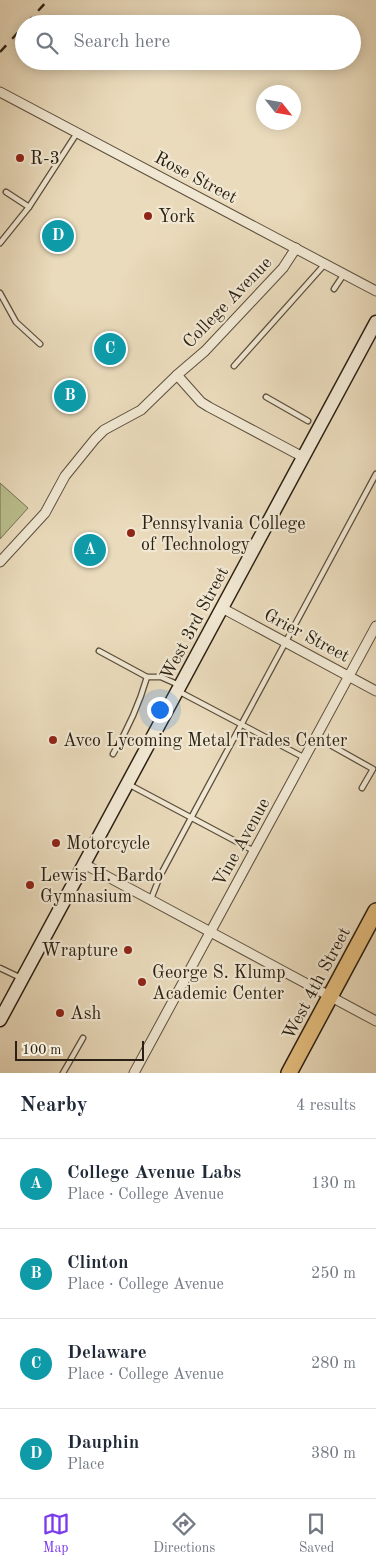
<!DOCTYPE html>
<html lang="en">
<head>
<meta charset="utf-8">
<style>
	:root { --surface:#fff; --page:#f2f2f3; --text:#1f2937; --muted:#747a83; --line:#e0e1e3; --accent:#7c3aed }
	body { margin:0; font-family:"Old Standard TT",serif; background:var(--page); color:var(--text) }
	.compass { position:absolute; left:256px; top:85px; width:45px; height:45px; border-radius:50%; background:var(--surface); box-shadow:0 2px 12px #0003; rotate:121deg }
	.scale { position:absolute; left:15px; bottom:12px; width:129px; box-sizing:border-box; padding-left:5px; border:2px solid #2b2013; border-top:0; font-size:14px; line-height:18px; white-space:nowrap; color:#2b2013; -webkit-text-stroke:4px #f1e8d3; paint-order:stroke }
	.you { position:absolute; left:159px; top:709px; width:18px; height:18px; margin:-12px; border:4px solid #fff; border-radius:50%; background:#1a73e8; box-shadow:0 0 0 8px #1a73e833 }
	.badge { display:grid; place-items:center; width:32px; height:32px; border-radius:50%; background:var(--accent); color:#fff; font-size:16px; font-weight:700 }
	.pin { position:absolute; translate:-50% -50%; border:2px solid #fff; box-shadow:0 1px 5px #0006 }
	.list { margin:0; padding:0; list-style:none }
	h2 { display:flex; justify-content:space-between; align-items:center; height:65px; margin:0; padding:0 20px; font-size:21px }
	h2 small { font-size:16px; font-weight:400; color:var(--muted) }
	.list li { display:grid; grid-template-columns:32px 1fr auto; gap:15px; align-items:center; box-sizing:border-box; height:90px; padding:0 20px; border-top:1px solid var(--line) }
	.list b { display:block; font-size:19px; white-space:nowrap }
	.list p { margin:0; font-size:16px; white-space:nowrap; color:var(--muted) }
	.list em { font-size:16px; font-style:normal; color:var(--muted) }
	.icon { flex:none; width:28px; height:28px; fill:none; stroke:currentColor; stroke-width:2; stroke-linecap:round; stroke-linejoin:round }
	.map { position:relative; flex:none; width:376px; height:1073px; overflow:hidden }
	.search { position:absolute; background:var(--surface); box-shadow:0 2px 12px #0003; left:15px; right:15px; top:15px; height:55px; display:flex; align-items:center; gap:12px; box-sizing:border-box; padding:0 18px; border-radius:28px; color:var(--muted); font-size:19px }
	.sheet { height:425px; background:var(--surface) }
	nav { display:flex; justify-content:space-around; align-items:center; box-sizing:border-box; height:70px; border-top:1px solid var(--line); background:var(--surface); font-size:14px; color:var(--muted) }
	nav a { display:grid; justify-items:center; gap:2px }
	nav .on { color:var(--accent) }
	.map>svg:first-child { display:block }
</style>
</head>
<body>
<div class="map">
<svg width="376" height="1073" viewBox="0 0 376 1073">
	<rect width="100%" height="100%" fill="#eadbbc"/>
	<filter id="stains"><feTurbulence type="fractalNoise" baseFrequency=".004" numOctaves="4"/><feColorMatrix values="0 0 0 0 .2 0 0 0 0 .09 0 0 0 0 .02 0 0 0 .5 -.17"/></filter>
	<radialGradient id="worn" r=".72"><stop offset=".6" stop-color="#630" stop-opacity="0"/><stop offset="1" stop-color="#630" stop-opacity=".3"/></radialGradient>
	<!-- green -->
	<polygon fill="#babf8e" stroke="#727050" points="0,483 28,508 0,539"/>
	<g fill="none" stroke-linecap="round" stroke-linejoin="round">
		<!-- lane casing -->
		<g stroke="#5b4f3d" stroke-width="7">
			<g id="lane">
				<polyline points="6,192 29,207"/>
				<polyline points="0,243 29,207 77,133"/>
				<polyline points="334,289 344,274"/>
				<polyline points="0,293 16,322 40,344"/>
				<polyline points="234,366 325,264"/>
				<polyline points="266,397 308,421"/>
				<polyline points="99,651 147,677 161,677 179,685"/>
				<polyline points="178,691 305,758"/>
				<polyline points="316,737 373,769 362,788"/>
				<path d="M113 754C128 729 139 705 147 677"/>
				<polyline points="128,784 254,851"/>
				<polyline points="151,899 160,876 191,818 376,474"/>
				<polyline points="0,968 21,978"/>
				<polyline points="63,1073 83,1038"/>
			</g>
		</g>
		<!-- street casing -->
		<g stroke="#5b4f3d" stroke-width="11">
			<g id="street">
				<polyline points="0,92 376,291"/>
				<polyline points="177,375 205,351 283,268 296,248"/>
				<polyline points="0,562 45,513 65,476 95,439 104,430 141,410 177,375 201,402 209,407 303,457"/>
				<polyline points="222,608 376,691"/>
				<polyline points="84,864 376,1021"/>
				<polyline points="134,1073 376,626"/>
			</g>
		</g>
		<!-- secondary casing -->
		<g stroke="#2b2013" stroke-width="15">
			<polyline id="secondary" points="0,1020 376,322"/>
		</g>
		<!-- primary casing -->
		<g stroke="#2b2013" stroke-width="18">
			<polyline id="primary" points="289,1073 376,911"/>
		</g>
		<!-- lane -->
		<use href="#lane" stroke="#f1e8d3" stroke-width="4.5"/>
		<!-- street -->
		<use href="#street" stroke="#f1e8d3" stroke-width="9"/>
		<!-- secondary -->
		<use href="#secondary" stroke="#f1e8d3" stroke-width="12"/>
		<!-- primary -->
		<use href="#primary" stroke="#e5be7e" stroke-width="15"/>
		<!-- rail -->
		<g stroke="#2b2013" stroke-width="2.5" stroke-dasharray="9 9" stroke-linecap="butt">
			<polyline points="26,24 48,0"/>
			<polyline points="0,52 24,26"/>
		</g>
	</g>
	<!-- markers -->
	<g fill="#8f2418" stroke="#f1e8d3" stroke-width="2">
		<circle cx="20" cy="158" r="5"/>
		<circle cx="148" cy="216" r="5"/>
		<circle cx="131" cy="533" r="5"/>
		<circle cx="53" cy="740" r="5"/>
		<circle cx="56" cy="843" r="5"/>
		<circle cx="30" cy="885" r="5"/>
		<circle cx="128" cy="950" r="5"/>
		<circle cx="142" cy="982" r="5"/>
		<circle cx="60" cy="1013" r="5"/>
	</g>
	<g text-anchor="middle" stroke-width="4.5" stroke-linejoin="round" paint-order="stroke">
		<!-- poi labels -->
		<g font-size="18" fill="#2b2013" stroke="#f1e8d3" text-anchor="start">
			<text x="30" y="164">R-3</text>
			<text x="158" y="222">York</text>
			<text x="141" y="529">Pennsylvania College<tspan x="141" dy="21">of Technology</tspan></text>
			<text x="63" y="746">Avco Lycoming Metal Trades Center</text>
			<text x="66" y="849">Motorcycle</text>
			<text x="40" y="881">Lewis H. Bardo<tspan x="40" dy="21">Gymnasium</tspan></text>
			<text x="118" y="956" text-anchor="end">Wrapture</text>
			<text x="152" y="978">George S. Klump<tspan x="152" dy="21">Academic Center</tspan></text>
			<text x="70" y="1019">Ash</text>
		</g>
		<!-- street labels -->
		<g font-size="18" fill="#2b2013" stroke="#f1e8d3">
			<text transform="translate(196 177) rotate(28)" y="6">Rose Street</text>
			<text transform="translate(227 302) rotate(-46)" y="6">College Avenue</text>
			<text transform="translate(194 623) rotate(-62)" y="6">West 3rd Street</text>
			<text transform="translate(307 635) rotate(28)" y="6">Grier Street</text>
			<text transform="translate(241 842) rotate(-61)" y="6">Vine Avenue</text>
			<text transform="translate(316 983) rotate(-62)" y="6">West 4th Street</text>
		</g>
	</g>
	<rect width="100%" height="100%" filter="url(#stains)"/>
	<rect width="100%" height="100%" fill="url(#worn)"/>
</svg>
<svg class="compass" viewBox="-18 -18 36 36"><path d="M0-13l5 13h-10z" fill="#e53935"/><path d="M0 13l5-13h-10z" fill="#747a83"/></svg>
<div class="scale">100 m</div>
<div class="you"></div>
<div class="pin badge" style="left:90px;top:550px;background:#0f9aa8">A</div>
<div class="pin badge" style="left:70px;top:396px;background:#0f9aa8">B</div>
<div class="pin badge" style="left:110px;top:349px;background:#0f9aa8">C</div>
<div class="pin badge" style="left:58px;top:236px;background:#0f9aa8">D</div>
<div class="search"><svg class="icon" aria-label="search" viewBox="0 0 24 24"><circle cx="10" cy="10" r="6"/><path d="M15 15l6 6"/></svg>Search here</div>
</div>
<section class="sheet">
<h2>Nearby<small>4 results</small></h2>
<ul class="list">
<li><span class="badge" style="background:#0f9aa8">A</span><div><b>College Avenue Labs</b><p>Place · College Avenue</p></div><em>130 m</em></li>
<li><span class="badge" style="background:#0f9aa8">B</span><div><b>Clinton</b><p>Place · College Avenue</p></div><em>250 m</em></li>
<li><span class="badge" style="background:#0f9aa8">C</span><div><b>Delaware</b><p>Place · College Avenue</p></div><em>280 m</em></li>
<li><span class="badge" style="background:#0f9aa8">D</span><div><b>Dauphin</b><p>Place</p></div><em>380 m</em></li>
</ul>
</section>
<nav>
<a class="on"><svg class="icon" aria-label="map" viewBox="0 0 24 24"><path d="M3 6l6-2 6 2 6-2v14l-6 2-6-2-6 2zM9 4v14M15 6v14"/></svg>Map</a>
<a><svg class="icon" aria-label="directions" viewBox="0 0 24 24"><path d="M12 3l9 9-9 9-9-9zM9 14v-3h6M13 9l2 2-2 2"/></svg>Directions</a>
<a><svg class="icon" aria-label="saved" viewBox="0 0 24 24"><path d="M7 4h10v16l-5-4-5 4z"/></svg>Saved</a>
</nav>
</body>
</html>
